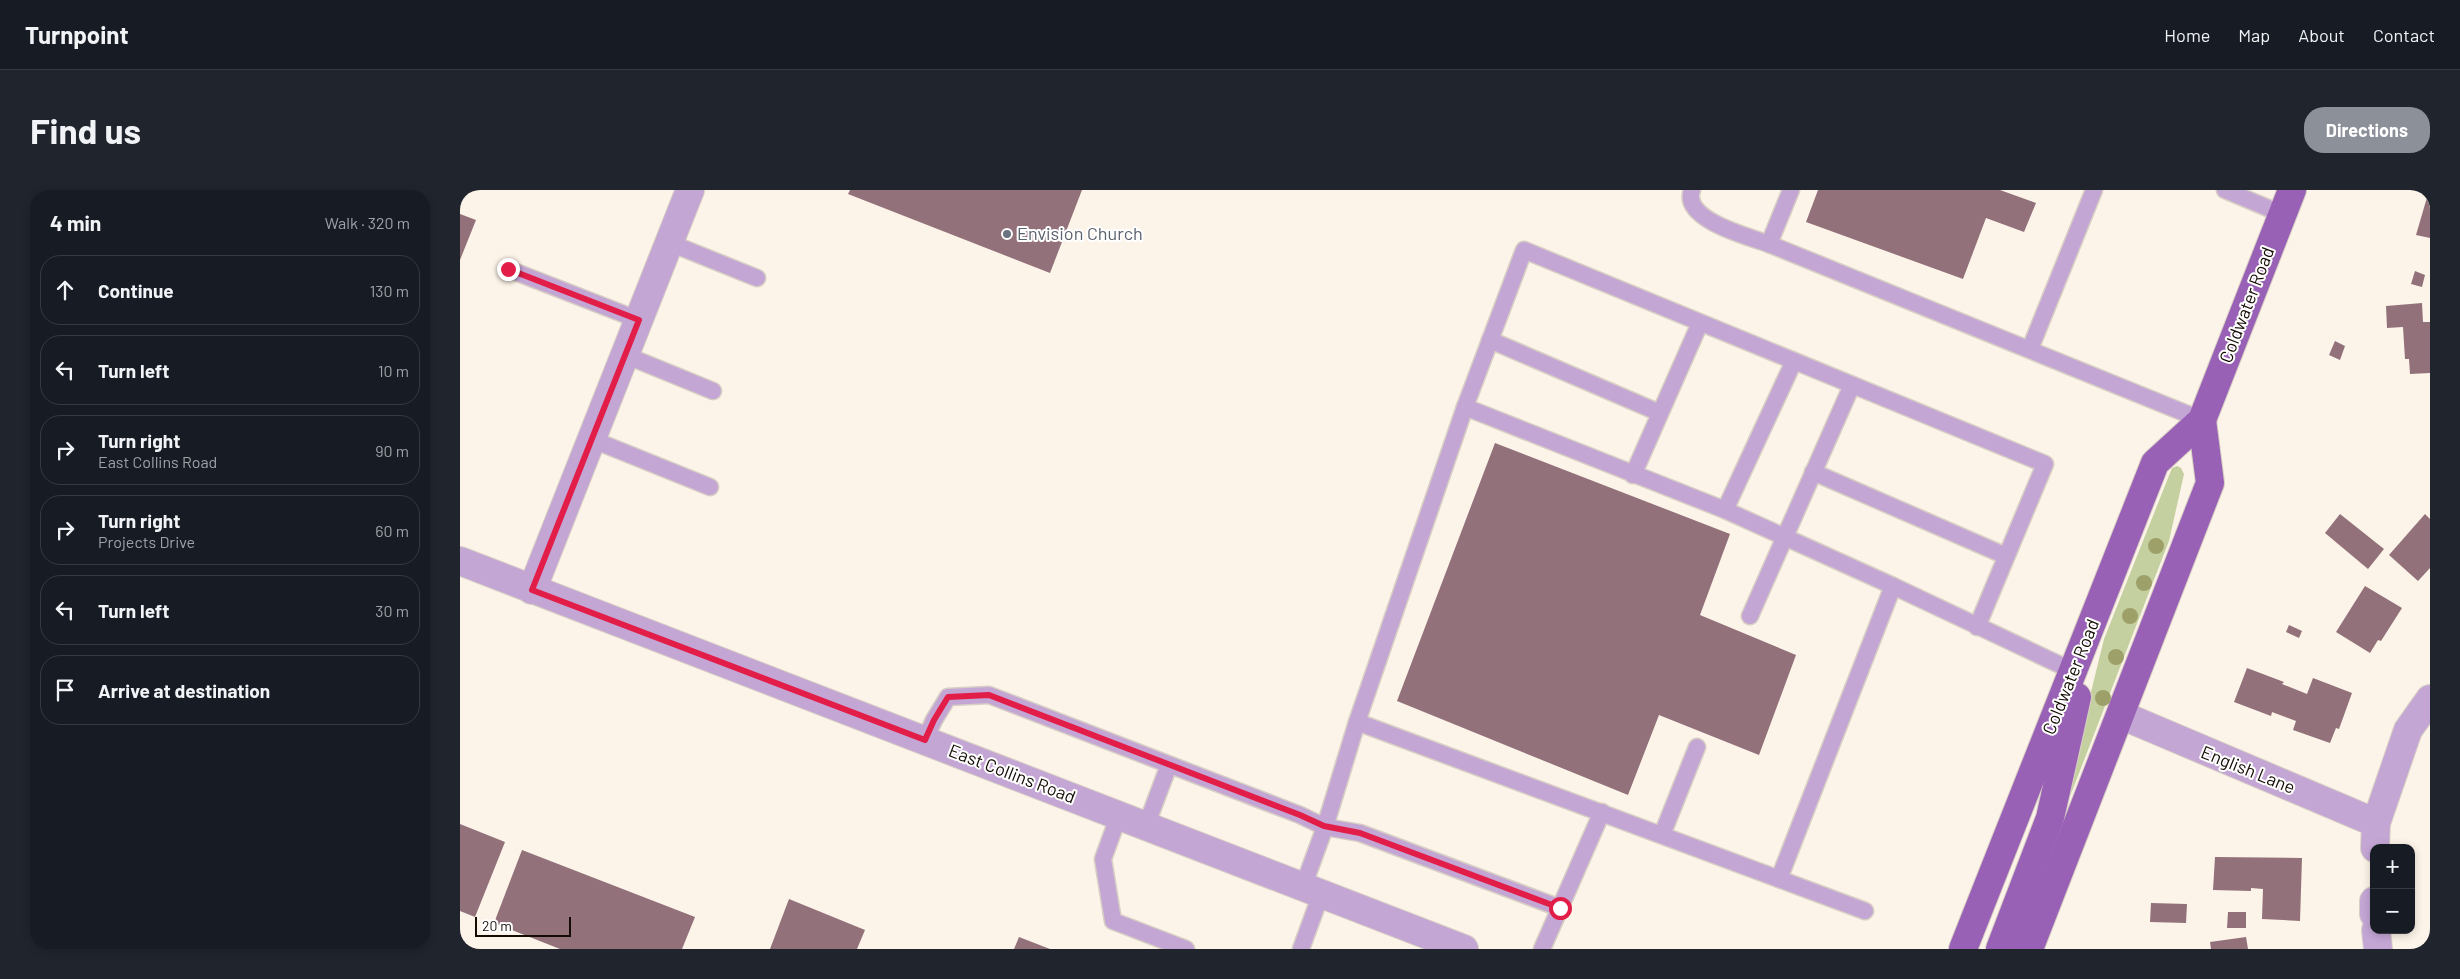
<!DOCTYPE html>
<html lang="en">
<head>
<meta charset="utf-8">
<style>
	:root { --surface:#171b24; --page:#20242c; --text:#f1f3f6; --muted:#9ea1a6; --line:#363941; --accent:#8c9099 }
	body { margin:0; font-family:Barlow,sans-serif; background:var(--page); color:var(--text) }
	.controls { position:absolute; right:15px; bottom:15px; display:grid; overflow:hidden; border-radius:10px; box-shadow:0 2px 8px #0003 }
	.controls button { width:45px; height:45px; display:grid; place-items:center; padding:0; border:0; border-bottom:1px solid var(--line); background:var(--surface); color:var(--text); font:25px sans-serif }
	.scale { position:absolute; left:15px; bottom:12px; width:96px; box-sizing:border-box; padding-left:5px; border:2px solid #140c04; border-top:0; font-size:14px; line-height:18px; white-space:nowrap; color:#140c04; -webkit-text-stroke:4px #fff; paint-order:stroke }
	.stop { position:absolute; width:15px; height:15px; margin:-11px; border:4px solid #e11d48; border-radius:50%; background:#fff }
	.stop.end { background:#e11d48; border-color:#fff; box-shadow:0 1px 5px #0008 }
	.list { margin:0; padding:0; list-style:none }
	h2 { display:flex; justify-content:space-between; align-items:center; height:65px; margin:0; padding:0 20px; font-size:21px }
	h2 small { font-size:16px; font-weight:400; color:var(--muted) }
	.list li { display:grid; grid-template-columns:32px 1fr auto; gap:15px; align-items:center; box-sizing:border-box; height:70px; margin:0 10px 10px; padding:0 10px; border:1px solid var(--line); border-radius:20px }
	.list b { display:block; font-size:19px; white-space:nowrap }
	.list p { margin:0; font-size:16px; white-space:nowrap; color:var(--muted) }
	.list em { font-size:16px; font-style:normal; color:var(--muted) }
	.icon { flex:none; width:28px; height:28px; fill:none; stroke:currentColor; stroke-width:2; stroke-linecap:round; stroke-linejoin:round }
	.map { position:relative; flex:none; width:1970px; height:759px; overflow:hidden; border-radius:20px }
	header { display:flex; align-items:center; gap:30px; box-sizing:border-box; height:70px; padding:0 25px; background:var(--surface); border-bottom:1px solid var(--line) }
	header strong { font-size:24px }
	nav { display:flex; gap:28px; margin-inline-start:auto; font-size:18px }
	.intro { display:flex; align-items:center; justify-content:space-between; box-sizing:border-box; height:120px; padding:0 30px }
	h1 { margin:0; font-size:35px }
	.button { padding:12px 22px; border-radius:20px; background:var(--accent); color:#fff; font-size:18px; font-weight:700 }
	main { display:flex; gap:30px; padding:0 30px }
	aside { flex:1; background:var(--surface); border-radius:20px; box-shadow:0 2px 8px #0003 }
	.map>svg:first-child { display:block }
</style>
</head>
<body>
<header>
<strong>Turnpoint</strong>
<nav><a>Home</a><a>Map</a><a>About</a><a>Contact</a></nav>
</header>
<div class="intro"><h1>Find us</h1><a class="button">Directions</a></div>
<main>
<aside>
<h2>4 min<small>Walk · 320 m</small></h2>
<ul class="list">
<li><svg class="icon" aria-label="ahead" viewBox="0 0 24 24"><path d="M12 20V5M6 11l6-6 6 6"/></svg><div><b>Continue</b></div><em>130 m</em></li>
<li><svg class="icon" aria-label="left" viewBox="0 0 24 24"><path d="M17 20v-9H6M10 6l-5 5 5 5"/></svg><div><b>Turn left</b></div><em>10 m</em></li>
<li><svg class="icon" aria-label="right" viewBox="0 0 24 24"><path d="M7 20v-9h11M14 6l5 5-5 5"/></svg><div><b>Turn right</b><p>East Collins Road</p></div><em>90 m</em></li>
<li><svg class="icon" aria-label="right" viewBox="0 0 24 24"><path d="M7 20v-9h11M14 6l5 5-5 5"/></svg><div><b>Turn right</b><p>Projects Drive</p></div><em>60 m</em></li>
<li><svg class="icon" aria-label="left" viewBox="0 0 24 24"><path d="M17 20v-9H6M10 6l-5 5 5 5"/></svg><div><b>Turn left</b></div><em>30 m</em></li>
<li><svg class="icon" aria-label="arrive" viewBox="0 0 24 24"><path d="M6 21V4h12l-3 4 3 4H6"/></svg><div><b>Arrive at destination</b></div></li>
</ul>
</aside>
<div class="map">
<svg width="1970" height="759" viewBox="0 0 1970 759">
	<rect width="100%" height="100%" fill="#fdf4e9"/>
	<!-- green -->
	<polygon fill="#c5d0a1" points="1717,276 1721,278 1724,284 1709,351 1609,609 1605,608 1644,449 1712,278"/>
	<!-- building -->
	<g fill="#92717a">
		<polygon points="390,0 622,0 590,83 388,4"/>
		<polygon points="1358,0 1540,0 1576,13 1564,42 1526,28 1503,89 1346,32"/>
		<polygon points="1968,4 1970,5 1970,48 1956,45"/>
		<polygon points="0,24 16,30 0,70"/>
		<polygon points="1955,81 1965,85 1962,97 1951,94"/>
		<polygon points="1962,113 1963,132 1970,132 1970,183 1950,184 1949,169 1945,169 1943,137 1927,138 1926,116"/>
		<polygon points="1875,151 1885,156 1880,170 1869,165"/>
		<polygon points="1035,253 1270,344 1240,425 1336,465 1299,565 1199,525 1168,605 937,511"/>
		<polygon points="1880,324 1924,359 1908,379 1865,343"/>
		<polygon points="1965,324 1970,329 1970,378 1958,391 1929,365"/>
		<polygon points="1905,396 1942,418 1921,451 1918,450 1910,463 1876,442"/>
		<polygon points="1829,435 1842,441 1839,448 1826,442"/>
		<polygon points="1787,478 1824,492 1822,494 1847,504 1853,488 1892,503 1879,539 1876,538 1870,553 1833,540 1836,531 1812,522 1811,526 1774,512"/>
		<polygon points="0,634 45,652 15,727 0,721"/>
		<polygon points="62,660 235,727 222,759 100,759 34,733"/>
		<polygon points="1755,667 1842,668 1840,731 1802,729 1803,699 1791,698 1791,701 1753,700"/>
		<polygon points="329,709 405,740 397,759 310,759"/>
		<polygon points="1691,713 1727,714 1726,733 1690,732"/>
		<polygon points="1768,722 1786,722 1786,738 1767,738"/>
		<polygon points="559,747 590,759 554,759"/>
		<polygon points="1786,747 1788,759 1751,759 1750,752"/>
	</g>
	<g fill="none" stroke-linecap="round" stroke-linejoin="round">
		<!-- service casing -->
		<g stroke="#d8cfc4" stroke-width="19">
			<g id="service">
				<path d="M1232 0C1221 30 1290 47 1309 54"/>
				<polyline points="1331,0 1309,54 1742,230"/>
				<polyline points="1765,0 1822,24"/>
				<polyline points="210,53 297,88"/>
				<polyline points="48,79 179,130"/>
				<polyline points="1030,150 1200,223"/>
				<polyline points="1570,159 1634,0"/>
				<polyline points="165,165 253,201"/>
				<polyline points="1005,217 1064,60 1585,274 1517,437"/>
				<polyline points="131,249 250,297"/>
				<polyline points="1353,282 1546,366"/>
				<polyline points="1173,285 1240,133"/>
				<polyline points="1265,320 1334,171"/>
				<polyline points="1290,426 1392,195"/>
				<polyline points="897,532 1405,721"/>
				<polyline points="465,550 474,530 488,507 529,505 840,625 865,637 897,532 1005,217 1265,320 1433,396"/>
				<polyline points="659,625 643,669 653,731 726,759"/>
				<polyline points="686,636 709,575"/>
				<polyline points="1202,645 1237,557"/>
				<polyline points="1319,689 1433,396 1613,481"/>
				<polyline points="843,697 865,637 900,643 1100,718"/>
				<polyline points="841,759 861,704"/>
				<polyline points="1082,759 1142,622"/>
			</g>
		</g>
		<!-- minor casing -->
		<g stroke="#d8cfc4" stroke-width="30">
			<g id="minor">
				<polyline points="72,400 230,0"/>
				<polyline points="1661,525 1916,633"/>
				<polyline points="1915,658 1916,633 1948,540 1970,509"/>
				<polyline points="1914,711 1914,724"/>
				<polyline points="1916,740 1918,759"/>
			</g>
		</g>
		<!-- tertiary casing -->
		<g stroke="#d8cfc4" stroke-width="30">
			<polyline id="tertiary" points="0,371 1004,759"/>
		</g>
		<!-- primary casing -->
		<g stroke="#d8cfc4" stroke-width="30">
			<g id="primary">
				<polyline points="1503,759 1695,273 1742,230 1832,0"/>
				<polyline points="1540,759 1590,628 1617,507"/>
				<polyline points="1569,759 1750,293 1742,230"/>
			</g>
		</g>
		<!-- service -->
		<use href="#service" stroke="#c4a6d5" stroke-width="16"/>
		<!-- minor -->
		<use href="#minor" stroke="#c4a6d5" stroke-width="28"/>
		<!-- tertiary -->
		<use href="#tertiary" stroke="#c4a6d5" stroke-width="28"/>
		<!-- primary -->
		<use href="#primary" stroke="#9961b5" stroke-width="28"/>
	</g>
	<!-- trees -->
	<g fill="#9ea069">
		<circle cx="1696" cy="356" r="8"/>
		<circle cx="1684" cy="393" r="8"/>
		<circle cx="1670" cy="426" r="8"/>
		<circle cx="1656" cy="467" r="8"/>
		<circle cx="1643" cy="508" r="8"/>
	</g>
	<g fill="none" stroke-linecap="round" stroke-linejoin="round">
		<!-- route -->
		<polyline stroke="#e11d48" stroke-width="6" points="48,79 179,130 72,400 465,550 474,530 488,507 529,505 840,625 864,636 900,643 1100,718"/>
	</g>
	<!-- markers -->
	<circle fill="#6b7280" stroke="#fff" stroke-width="2" cx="547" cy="44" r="5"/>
	<g text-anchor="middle" stroke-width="4" stroke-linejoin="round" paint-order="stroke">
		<!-- worship labels -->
		<g font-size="18" fill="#5b616d" stroke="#fff" text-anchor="start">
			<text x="557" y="50">Envision Church</text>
		</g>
		<!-- street labels -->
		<g font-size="18" fill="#140c04" stroke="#fff">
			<text transform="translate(1787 115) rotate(-69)" y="6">Coldwater Road</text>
			<text transform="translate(1611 487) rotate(-68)" y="6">Coldwater Road</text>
			<text transform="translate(1788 580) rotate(22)" y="6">English Lane</text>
			<text transform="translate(552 584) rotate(21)" y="6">East Collins Road</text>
		</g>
	</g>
</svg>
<div class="controls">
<button>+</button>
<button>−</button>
</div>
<div class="scale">20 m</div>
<div class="stop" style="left:1100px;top:718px"></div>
<div class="stop end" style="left:48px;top:79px"></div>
</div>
</main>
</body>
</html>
